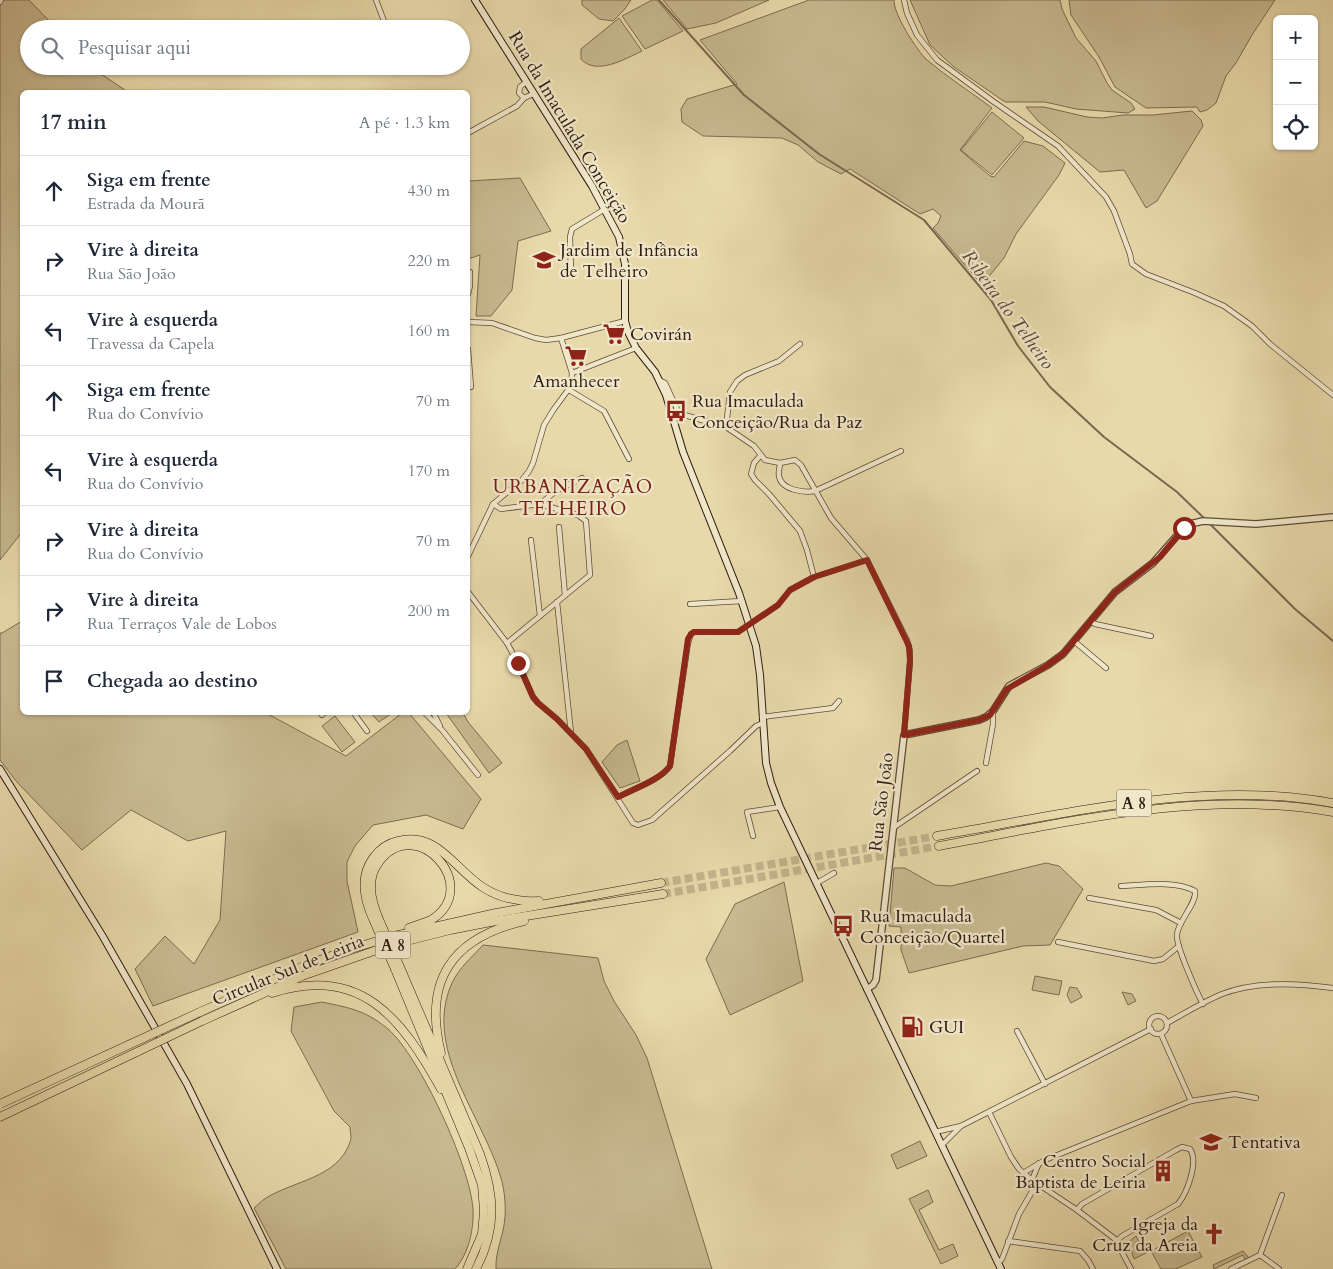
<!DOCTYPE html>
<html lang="pt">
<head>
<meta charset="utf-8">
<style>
	:root { --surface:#fff; --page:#f2f2f3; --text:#1f2937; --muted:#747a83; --line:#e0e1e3 }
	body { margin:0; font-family:Cardo,serif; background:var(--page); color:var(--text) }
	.controls { position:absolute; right:15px; top:15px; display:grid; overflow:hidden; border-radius:8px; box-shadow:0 1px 4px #0004 }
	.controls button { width:45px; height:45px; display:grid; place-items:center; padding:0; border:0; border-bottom:1px solid var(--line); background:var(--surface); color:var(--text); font:25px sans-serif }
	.stop { position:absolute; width:15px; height:15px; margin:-11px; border:4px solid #8f2418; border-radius:50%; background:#fff }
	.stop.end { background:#8f2418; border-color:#fff; box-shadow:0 1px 5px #0008 }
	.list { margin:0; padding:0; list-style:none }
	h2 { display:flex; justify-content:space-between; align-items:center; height:65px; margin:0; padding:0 20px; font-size:21px }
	h2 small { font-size:16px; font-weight:400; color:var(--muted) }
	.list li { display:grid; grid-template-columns:32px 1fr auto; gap:15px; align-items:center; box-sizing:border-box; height:70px; padding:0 20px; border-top:1px solid var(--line) }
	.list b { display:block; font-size:19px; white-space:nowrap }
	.list p { margin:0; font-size:16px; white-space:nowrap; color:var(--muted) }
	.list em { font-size:16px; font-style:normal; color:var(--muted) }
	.icon { flex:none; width:28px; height:28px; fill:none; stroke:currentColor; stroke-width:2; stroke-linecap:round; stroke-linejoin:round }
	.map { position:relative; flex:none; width:1333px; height:1269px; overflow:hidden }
	.search { position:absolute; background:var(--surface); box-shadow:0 1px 4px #0004; left:20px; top:20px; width:450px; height:55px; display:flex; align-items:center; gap:12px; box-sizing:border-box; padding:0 18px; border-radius:28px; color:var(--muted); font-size:19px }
	.panel { position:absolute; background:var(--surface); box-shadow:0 1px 4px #0004; left:20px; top:90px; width:450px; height:625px; border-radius:8px }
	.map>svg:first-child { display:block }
</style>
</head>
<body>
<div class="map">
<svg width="1333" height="1269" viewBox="0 0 1333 1269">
	<rect width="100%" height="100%" fill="#e8d9aa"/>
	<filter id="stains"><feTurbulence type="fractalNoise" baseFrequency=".004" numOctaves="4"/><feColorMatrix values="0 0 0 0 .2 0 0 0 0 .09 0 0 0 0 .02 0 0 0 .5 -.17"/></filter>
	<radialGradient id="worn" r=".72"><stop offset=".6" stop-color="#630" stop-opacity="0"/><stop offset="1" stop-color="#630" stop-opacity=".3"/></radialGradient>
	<!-- green -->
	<g fill="#c8b990" stroke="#7b6b52">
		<polygon points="0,0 29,0 57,29 29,29 29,66 94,66 101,74 128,92 22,92 22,532 0,560"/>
		<polygon points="582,0 631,0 624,10 613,21 599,19 582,5"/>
		<polygon points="652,0 657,0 683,31 645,49 622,16"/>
		<polygon points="663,0 769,0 716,23 687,29"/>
		<path d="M809 0H894C893 13 917 51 927 60 947 77 971 92 992 108L960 150 990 176 994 177 1024 141 1043 146 1065 163 1059 175 1016 234 1004 258 982 285 933 228 938 223 941 216 933 209 920 214 850 169 841 174 818 162 798 145 782 138 703 136 682 122 681 109 687 99 737 84 700 40Z"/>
		<polygon points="910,0 1060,0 1062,9 1076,38 1096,61 1107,83 1112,90 1131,103 1135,109 1128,113 1076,109 1045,102 1005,102 954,67 930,45"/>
		<polygon points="1069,0 1275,0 1252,35 1236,63 1226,76 1216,103 1207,110 1200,112 1197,107 1146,108 1115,87 1099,57 1071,15"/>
		<path d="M619 18 642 51C625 59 596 76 581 59V49Z"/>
		<polygon points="1026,107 1044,107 1087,117 1102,118 1123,115 1153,115 1192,111 1201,120 1203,126 1157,201 1146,208 1124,170 1100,172 1038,121"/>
		<polygon points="992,112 1024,138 992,175 961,150"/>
		<polygon points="520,178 551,231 518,241 512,290 491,316 476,316 480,255 468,259 468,181"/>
		<polygon points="22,621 22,712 266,713 346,756 402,713 409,713 481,799 463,829 426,815 373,825 355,846 347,862 347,881 358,932 153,1006 135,969 165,936 194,964 220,920 226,831 188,841 131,810 82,850 16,781 0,760 0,633 2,633"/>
		<polygon points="371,713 392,713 379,722"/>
		<polygon points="446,713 463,713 468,722 502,763 489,773"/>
		<polygon points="335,716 355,742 342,752 322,726"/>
		<polygon points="627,740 640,781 620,788 602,762 617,745"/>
		<polygon points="1046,863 1059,866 1083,889 1050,945 1023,946 909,973 901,950 901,927 889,926 894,868 905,868 935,885 951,886"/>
		<polygon points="784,882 803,981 730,1015 706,959 735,904"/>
		<path d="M483 945 598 958 604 981 614 1001 636 1035 647 1058 712 1269H496C495 1251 504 1235 505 1217 506 1203 504 1185 499 1172 480 1113 423 1047 452 983 459 968 472 957 483 945Z"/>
		<polygon points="1035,976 1062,981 1059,995 1032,990"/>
		<polygon points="1070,987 1077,988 1082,997 1071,1003 1067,995"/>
		<polygon points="1122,992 1132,994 1136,1001 1128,1005"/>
		<path d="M322 1002C350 1008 365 1010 388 1029 420 1057 470 1166 473 1209 474 1229 469 1253 455 1269H286L254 1208C258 1205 261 1201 266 1198 293 1181 338 1178 350 1142 352 1138 350 1132 350 1127L334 1111 291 1031 294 1007Z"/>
		<polygon points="920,1141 927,1156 897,1169 891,1155"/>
		<polygon points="928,1190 933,1202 919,1210 939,1250 953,1244 958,1256 941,1264 909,1199"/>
		<polygon points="1188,1231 1202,1257 1176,1269 1161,1269 1151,1251"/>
		<polygon points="1136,1236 1142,1248 1145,1247 1148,1252 1134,1259 1129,1244 1131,1240"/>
		<polygon points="1243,1251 1249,1258 1245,1259 1243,1255 1214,1269 1213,1265"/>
	</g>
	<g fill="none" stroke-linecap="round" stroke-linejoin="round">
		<!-- stream -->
		<g stroke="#78674f" stroke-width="2">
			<polyline points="659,0 744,95 819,154 924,220 991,300 1018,346 1050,387 1104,437 1177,492 1205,519"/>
			<polyline points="1208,522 1295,609 1333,641"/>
		</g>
		<!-- motorway-tunnel -->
		<g stroke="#c3b38c" stroke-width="8" stroke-dasharray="8 4" stroke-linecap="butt">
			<polyline points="661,883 937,836"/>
			<polyline points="663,894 939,846"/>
		</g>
		<!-- minor casing -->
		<g stroke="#5c4c3a" stroke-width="6">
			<g id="minor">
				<polyline points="376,0 387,29"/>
				<polyline points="904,0 907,13 917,35 937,60 994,102 1058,146 1106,197 1114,211 1130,254 1132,264 1146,274 1195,293 1224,306 1252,326 1270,344 1333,395"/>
				<polyline points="0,2 1,0"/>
				<polyline points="526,82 520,87 519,93 524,98 533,94"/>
				<polyline points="468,133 517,106 524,98"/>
				<polyline points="571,273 570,237 572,229 605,209"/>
				<polyline points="468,294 470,286 470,272"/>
				<polyline points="468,322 492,323 535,338 546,340 561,338 625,321"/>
				<polyline points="468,349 471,387"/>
				<polyline points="572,373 636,348"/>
				<polyline points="659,380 665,383 677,409 681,414 726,427 754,446 765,460 780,463 795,460 801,465 831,518 867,560 907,640 910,651 910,661 904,735"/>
				<polyline points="569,390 604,411 629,459"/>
				<polyline points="726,427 730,392 737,381 745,375 779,361 800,344"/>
				<polyline points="760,456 754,463 751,474 755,480 769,494 800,531 807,550 814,577"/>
				<path d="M780 463C780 467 778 472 779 476 781 490 804 493 815 491L901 451"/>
				<polyline points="493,504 501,509 540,504 556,491 582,478"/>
				<polyline points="559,527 565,595"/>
				<polyline points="531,540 540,616"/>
				<polyline points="468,556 493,504 522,480 529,471 533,463 544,425 554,409 571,386 572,373 561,338"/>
				<polyline points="468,592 507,643 518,663 533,697 538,703 557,719 586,749 633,823 638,825 652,820 730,751 756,726 763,723"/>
				<polyline points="557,602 571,733"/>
				<polyline points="690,604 742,601"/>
				<polyline points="1091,621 1095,624 1151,636"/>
				<polyline points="1074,641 1106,668"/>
				<polyline points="507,643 590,575 586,521 578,515 540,504"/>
				<polyline points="320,712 322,715 325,712"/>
				<polyline points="353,712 367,731"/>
				<polyline points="424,712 442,730 478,775"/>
				<polyline points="433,712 440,726"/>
				<polyline points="762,717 833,708 839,701"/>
				<polyline points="986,763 993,724 993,711"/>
				<path d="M618 797C633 789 661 780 670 766L688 643 691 634 694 632H738L778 605 790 590 814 577 867 560"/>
				<polyline points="893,828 977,771"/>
				<polyline points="753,836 747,812 780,807"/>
				<polyline points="817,883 834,873"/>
				<path d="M1121 886C1143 885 1176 880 1195 891 1197 903 1179 920 1177 934 1175 944 1197 993 1203 1004"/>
				<polyline points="1089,898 1156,910 1181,923"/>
				<polyline points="1058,942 1154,961 1163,959 1179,946"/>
				<circle cx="1158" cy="1025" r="9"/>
				<path d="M1167 1023C1185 1013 1203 1002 1222 994 1255 981 1298 983 1333 988"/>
				<polyline points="1017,1031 1045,1084"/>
				<polyline points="1161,1034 1191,1101"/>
				<polyline points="989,1112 1011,1157 1019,1169 1032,1180 1077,1210 1115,1239 1131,1269"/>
				<polyline points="935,1132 961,1126 1151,1029"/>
				<polyline points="942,1145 961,1126"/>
				<polyline points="1023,1173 1045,1160 1191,1101 1235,1094 1256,1098"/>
				<polyline points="1032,1180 1039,1163"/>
				<path d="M1077 1210 1082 1204 1176 1150 1182 1147 1190 1149C1199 1162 1187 1193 1178 1204L1122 1236 1117 1241"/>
				<polyline points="1008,1241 1080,1251 1088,1260 1093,1269"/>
				<polyline points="1260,1255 1282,1195"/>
				<polyline points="998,1263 1002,1259 1019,1214 1037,1183"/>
				<polyline points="1231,1269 1260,1255 1279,1269"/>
			</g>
		</g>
		<!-- tertiary casing -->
		<g stroke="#5c4c3a" stroke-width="8">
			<polyline id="tertiary" points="867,989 873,985 876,980 904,735 979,720 986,717 993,711 1009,686 1048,665 1063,654 1115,592 1153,563 1182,530 1190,524 1203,521 1256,524 1333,517"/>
		</g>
		<!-- secondary casing -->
		<g stroke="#2e1d14" stroke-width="8">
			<g id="secondary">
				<polyline points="475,0 592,186 619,237 625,264 625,321 628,332 636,348 655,372 666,395 683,452 739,593 756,646 760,675 766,763 771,783 780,807 1001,1269"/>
				<polyline points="0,769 102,935 187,1084 277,1269"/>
			</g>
		</g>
		<!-- motorway casing -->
		<g stroke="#2e1d14" stroke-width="9">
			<g id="motorway">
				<path d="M937 836C1065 814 1204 779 1333 803"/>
				<path d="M939 846C1069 822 1201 789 1333 812"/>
				<path d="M378 917C371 899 366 879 379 862 416 812 484 887 431 920 424 923 416 925 409 928"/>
				<path d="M373 919C364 899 359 877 373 858 379 850 388 843 398 841 437 830 456 871 484 888 500 898 520 902 539 901"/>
				<path d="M400 967 480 1154C495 1196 497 1229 476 1269"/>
				<polyline points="395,969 469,1148 482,1185 484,1211 482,1234 467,1269"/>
				<path d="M272 993C361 964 402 1019 441 1089"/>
				<polyline points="200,1012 304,966 347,950 394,936 496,913 661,883"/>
				<polyline points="202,1021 302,976 391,945 450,930 501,920 663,894"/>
				<path d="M441 1053C423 980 452 938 524 921"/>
				<polyline points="0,1117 139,1051"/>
			</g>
		</g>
		<!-- minor -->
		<use href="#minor" stroke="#f0e6c8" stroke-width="4.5"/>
		<!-- tertiary -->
		<use href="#tertiary" stroke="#f0e6c8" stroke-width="5.5"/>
		<!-- secondary -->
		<use href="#secondary" stroke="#f0e6c8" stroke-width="6"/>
		<!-- motorway -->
		<use href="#motorway" stroke="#e8d9aa" stroke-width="8"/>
		<!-- motorway-bridge casing -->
		<g stroke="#2e1d14" stroke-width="9" stroke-linecap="butt">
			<g id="motorway-bridge">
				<polyline points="378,917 400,967"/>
				<polyline points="373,919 395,969"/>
				<polyline points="139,1051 202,1021"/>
				<polyline points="0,1104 200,1012"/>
			</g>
		</g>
		<!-- motorway-bridge -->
		<use href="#motorway-bridge" stroke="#e8d9aa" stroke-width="8"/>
	</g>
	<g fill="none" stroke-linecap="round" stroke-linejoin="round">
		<!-- route -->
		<path stroke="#8f2418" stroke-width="6" d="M518 663 533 697 538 703 557 719 586 749 618 797C633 789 660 780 670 766L688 639 691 634 694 632H738L778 605 790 590 814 577 867 560 909 646 910 661 904 735 979 720 990 715 1007 689 1048 665 1063 654 1115 592 1160 557 1184 528"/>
	</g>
	<!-- icons -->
	<defs>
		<g id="school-bare" transform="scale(1.725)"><path d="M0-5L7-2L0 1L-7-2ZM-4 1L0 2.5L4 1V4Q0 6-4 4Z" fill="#8f2418" stroke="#f0e6c8" stroke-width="2.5" paint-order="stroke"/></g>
		<g id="supermarket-bare" transform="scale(1.725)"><path d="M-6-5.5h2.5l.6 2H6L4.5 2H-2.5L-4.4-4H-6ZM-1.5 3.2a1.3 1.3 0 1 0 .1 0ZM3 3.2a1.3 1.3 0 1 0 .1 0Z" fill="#8f2418" stroke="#f0e6c8" stroke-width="2.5" paint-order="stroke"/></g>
		<g id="bus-bare" transform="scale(1.725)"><path d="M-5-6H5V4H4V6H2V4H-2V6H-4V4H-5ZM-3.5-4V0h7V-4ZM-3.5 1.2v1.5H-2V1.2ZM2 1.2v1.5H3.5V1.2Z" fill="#8f2418" stroke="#f0e6c8" stroke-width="2.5" paint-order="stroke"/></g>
		<g id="fuel-bare" transform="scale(1.725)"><path d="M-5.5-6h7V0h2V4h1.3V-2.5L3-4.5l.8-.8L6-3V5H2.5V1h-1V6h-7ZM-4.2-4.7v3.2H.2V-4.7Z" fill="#8f2418" stroke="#f0e6c8" stroke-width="2.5" paint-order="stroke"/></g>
		<g id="building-bare" transform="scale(1.725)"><path d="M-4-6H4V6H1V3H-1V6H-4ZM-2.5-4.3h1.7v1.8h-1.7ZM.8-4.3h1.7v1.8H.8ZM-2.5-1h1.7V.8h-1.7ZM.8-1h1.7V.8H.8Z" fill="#8f2418" stroke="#f0e6c8" stroke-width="2.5" paint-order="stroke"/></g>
		<g id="church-bare" transform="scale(1.725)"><path d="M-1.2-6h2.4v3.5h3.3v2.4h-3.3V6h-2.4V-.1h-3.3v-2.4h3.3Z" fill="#8f2418" stroke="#f0e6c8" stroke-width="2.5" paint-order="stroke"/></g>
	</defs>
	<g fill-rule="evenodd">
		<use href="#school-bare" x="544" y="260"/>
		<use href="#supermarket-bare" x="614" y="334"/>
		<use href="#supermarket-bare" x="576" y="356"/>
		<use href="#bus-bare" x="676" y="411"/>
		<use href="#bus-bare" x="843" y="926"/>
		<use href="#fuel-bare" x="912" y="1027"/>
		<use href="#school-bare" x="1211" y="1142"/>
		<use href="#building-bare" x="1163" y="1171"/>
		<use href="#church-bare" x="1214" y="1234"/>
	</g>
	<g text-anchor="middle" stroke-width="4.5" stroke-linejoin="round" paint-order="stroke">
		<!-- shield labels -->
		<g fill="#f0e6c8" stroke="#68594a" stroke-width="1">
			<rect x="1116.5" y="789.5" width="35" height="27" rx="4"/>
			<rect x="375.5" y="931.5" width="35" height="27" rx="4"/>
		</g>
		<g font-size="16" font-weight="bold" fill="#2e1d14">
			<text x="1134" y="809">A 8</text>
			<text x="393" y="951">A 8</text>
		</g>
		<!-- street labels -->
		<g font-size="18" fill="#2e1d14" stroke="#f0e6c8">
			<text transform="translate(570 127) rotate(59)" y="6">Rua da Imaculada Conceição</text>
			<text transform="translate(881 802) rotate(-83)" y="6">Rua São João</text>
			<text transform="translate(288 970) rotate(-22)" y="6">Circular Sul de Leiria</text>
		</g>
		<!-- poi labels -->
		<g font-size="18" fill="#2e1d14" stroke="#f0e6c8" text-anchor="start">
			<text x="560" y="256">Jardim de Infância<tspan x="560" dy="21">de Telheiro</tspan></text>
			<text x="630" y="340">Covirán</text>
			<text x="576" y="387" text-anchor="middle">Amanhecer</text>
			<text x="692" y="407">Rua Imaculada<tspan x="692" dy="21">Conceição/Rua da Paz</tspan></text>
			<text x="860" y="922">Rua Imaculada<tspan x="860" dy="21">Conceição/Quartel</tspan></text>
			<text x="929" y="1033">GUI</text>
			<text x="1228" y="1148">Tentativa</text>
			<text x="1146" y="1167" text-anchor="end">Centro Social<tspan x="1146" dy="21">Baptista de Leiria</tspan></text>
			<text x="1198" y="1230" text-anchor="end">Igreja da<tspan x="1198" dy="21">Cruz da Areia</tspan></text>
		</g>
		<!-- water labels -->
		<g font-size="19" font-style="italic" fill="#594837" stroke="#f0e6c8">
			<text transform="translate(1009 309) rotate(54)" y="7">Ribeira do Telheiro</text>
		</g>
		<!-- neighbourhood labels -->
		<g font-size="19" letter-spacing="1" fill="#7a1f14" stroke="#f0e6c8">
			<text x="573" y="493">URBANIZAÇÃO<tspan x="573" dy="22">TELHEIRO</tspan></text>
		</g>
	</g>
	<rect width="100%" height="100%" filter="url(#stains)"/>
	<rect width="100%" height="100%" fill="url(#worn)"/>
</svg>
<div class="controls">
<button>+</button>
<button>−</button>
<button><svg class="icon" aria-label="locate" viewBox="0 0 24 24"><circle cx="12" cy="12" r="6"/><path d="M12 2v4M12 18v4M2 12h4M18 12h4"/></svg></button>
</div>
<div class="stop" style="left:1184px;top:528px"></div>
<div class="stop end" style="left:518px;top:663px"></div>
<div class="search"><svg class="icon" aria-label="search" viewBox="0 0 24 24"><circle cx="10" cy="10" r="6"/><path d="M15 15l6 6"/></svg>Pesquisar aqui</div>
<section class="panel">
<h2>17 min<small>A pé · 1.3 km</small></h2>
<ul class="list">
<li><svg class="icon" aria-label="ahead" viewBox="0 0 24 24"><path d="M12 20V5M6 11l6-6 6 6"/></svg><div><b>Siga em frente</b><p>Estrada da Mourã</p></div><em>430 m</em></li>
<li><svg class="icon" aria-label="right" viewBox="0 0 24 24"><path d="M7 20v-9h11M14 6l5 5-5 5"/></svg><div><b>Vire à direita</b><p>Rua São João</p></div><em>220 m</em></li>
<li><svg class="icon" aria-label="left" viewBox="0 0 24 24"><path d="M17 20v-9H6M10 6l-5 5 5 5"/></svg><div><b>Vire à esquerda</b><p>Travessa da Capela</p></div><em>160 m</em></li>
<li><svg class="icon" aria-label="ahead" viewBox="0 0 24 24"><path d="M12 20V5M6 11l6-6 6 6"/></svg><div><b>Siga em frente</b><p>Rua do Convívio</p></div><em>70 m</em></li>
<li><svg class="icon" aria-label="left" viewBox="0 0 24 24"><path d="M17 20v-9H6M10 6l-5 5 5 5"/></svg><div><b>Vire à esquerda</b><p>Rua do Convívio</p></div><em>170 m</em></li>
<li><svg class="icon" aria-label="right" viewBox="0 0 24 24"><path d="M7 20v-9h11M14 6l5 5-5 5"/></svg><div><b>Vire à direita</b><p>Rua do Convívio</p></div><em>70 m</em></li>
<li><svg class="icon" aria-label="right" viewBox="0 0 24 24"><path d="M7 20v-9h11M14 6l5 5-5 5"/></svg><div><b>Vire à direita</b><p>Rua Terraços Vale de Lobos</p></div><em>200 m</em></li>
<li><svg class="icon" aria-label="arrive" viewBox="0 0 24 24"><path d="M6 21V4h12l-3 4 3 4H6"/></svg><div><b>Chegada ao destino</b></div></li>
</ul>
</section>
</div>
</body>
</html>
